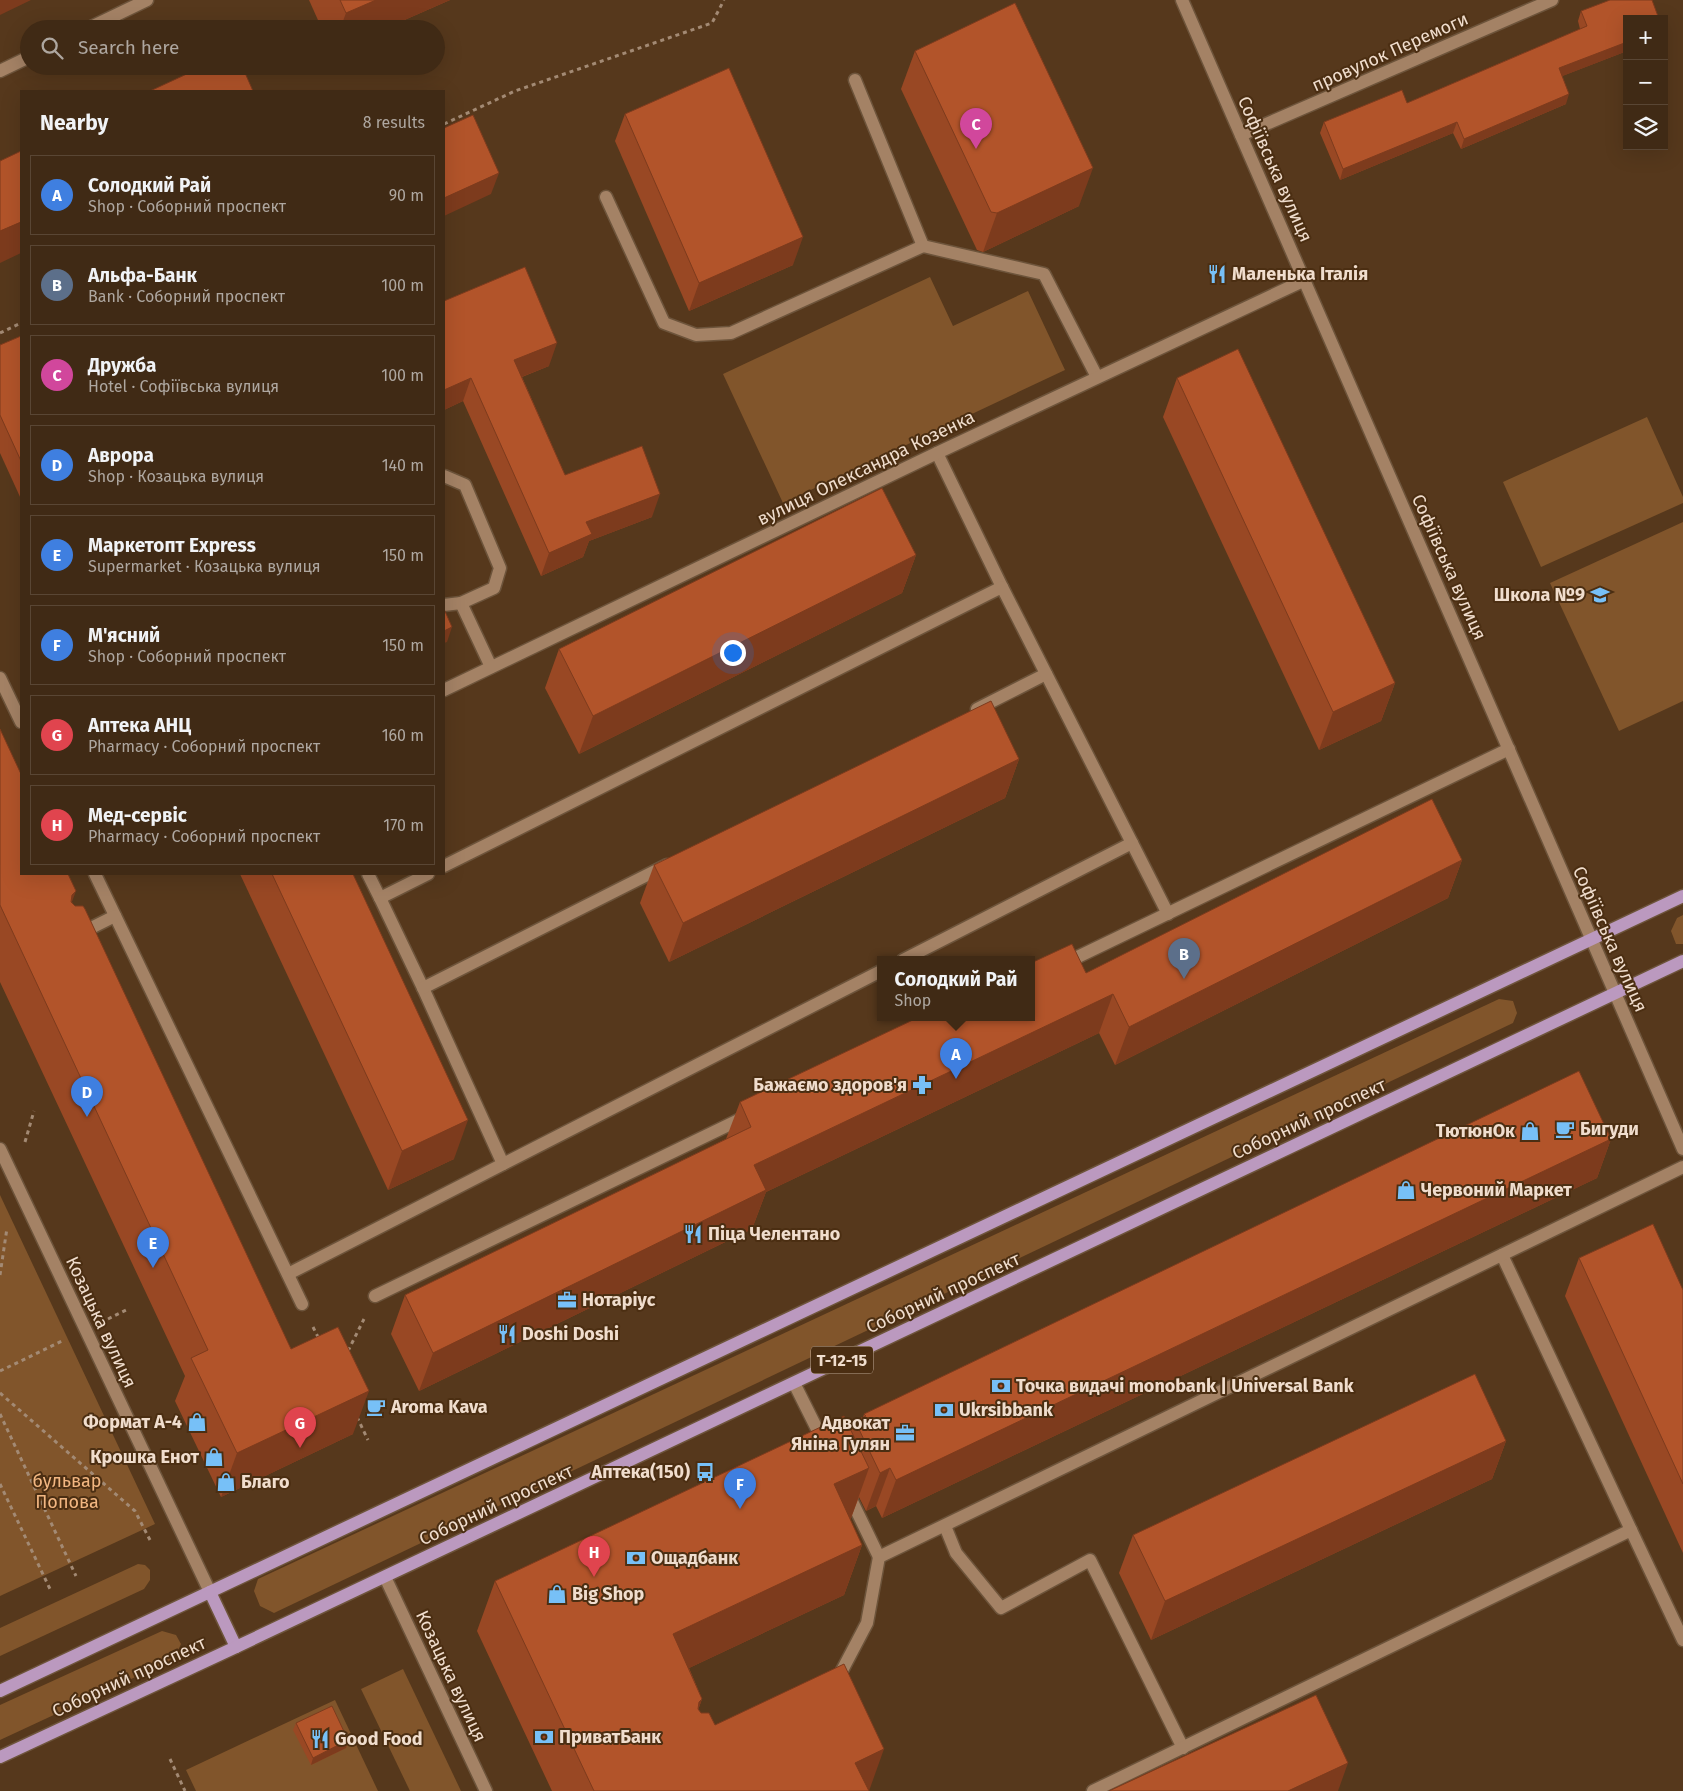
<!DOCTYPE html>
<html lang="en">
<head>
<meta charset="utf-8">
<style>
	:root { --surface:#402a15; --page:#47321e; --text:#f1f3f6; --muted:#aea7a0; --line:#594634; --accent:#77c0f7 }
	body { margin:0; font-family:"Fira Sans",sans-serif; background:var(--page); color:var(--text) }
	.controls { position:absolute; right:15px; top:15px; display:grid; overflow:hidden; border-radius:0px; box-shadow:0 5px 20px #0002 }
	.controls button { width:45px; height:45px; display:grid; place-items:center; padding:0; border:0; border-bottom:1px solid var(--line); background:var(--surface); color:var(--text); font:25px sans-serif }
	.you { position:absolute; left:732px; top:652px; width:18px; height:18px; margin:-12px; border:4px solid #fff; border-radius:50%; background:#1a73e8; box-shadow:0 0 0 8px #1a73e833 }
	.badge { display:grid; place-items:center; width:32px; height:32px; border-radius:50%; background:var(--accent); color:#fff; font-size:16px; font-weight:700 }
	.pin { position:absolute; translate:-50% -41px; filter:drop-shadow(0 1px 2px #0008) }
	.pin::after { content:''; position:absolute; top:26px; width:18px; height:15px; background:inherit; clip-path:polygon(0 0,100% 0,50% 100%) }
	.popup { position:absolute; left:877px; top:956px; width:158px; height:65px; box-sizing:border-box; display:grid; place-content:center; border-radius:0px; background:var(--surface); filter:drop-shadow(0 1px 4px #0005); font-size:16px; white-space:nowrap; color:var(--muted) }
	.popup b { font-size:19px; color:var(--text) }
	.popup::after { content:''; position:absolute; left:50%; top:100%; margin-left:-10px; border:10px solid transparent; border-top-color:var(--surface) }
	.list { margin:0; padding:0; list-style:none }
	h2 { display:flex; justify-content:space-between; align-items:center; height:65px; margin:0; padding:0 20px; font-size:21px }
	h2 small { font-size:16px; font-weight:400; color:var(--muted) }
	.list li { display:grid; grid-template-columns:32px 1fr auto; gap:15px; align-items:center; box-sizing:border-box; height:80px; margin:0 10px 10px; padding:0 10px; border:1px solid var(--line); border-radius:0px }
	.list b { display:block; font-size:19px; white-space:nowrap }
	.list p { margin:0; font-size:16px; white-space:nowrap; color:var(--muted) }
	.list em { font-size:16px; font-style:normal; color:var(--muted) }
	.icon { flex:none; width:28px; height:28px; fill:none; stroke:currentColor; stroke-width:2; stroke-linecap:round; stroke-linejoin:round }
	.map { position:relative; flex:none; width:1683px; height:1791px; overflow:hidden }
	.search { position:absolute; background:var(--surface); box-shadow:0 5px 20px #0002; left:20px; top:20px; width:425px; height:55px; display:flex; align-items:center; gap:12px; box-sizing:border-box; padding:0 18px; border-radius:28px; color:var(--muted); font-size:19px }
	.panel { position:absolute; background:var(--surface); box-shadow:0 5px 20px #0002; left:20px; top:90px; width:425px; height:785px; border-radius:0px }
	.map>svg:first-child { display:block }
</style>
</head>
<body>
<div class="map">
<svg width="1683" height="1791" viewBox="0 0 1683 1791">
	<rect width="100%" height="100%" fill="#56381c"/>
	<!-- green -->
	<g fill="#81552b">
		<polygon points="930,277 953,326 1028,291 1065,370 783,503 723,374"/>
		<polygon points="1647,417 1683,497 1683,503 1541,567 1503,482"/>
		<polygon points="1683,522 1683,701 1619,731 1550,583"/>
		<polygon points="1683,915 1683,944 1676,944 1671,931 1677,918"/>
		<polygon points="1499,999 1513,1001 1517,1013 1513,1023 274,1613 260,1606 254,1591 258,1579"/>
		<polygon points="0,1195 155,1524 0,1596"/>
		<polygon points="138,1564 145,1565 150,1570 150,1580 144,1589 0,1656 0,1628"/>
		<polygon points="162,1631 176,1635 181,1644 174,1659 0,1740 0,1705"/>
		<polygon points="403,1669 461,1791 410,1791 361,1689"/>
		<polygon points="335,1700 378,1791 196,1791 186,1770"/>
	</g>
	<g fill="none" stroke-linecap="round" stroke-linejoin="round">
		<!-- service casing -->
		<g stroke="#6d543b" stroke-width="15">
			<g id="service">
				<polyline points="87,29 147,0"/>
				<polyline points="0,71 29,57"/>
				<polyline points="855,80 923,246"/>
				<polyline points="606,197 664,323 696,335 731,333 923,246 1044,274 1097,377"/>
				<polyline points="937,453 1002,587"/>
				<polyline points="444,476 465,485 500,568 494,588 461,603 444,605"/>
				<polyline points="461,603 491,667"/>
				<polyline points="0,678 21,722"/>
				<polyline points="977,709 1046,674"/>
				<polyline points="1132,843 1168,914"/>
				<polyline points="444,866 1002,587 1132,843 903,960"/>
				<polyline points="95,874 302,1304"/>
				<polyline points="368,874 380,898"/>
				<polyline points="428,874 380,898 423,988 503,1164"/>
				<polyline points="79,934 115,916"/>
				<polyline points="1063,964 1509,749"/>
				<polyline points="423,988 667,865"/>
				<polyline points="1502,1255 1631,1530"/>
				<polyline points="288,1274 881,971"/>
				<polyline points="375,1296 747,1116"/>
				<polyline points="794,1383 824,1443"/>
				<polyline points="848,1493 879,1557"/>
				<polyline points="945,1526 956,1553 1001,1608 1090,1560 1183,1748"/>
				<polyline points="837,1680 867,1623 879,1557 1683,1167"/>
				<polyline points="1093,1791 1631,1530 1683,1640"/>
			</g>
		</g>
		<!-- minor casing -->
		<g stroke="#6d543b" stroke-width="15">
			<g id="minor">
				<polyline points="1241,135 1552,0"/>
				<polyline points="444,690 937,453 1305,280"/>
				<polyline points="0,1149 210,1592"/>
				<polyline points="385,1577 486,1791"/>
			</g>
		</g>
		<!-- tertiary casing -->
		<g stroke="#6d543b" stroke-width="15">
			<polyline id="tertiary" points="1182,0 1683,1149"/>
		</g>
		<!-- primary casing -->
		<g stroke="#6d543b" stroke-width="15">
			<g id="primary">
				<polyline points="210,1592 236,1647"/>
				<polyline points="0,1691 1683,896"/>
				<polyline points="0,1757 236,1647 1683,961"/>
			</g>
		</g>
		<!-- path -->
		<g stroke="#a38a74" stroke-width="3" stroke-dasharray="4 4" stroke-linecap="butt">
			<polyline points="444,124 515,91 712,23 724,0"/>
			<polyline points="0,333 21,323"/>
			<polyline points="25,1142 34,1111"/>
			<polyline points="0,1275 7,1228"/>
			<polyline points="108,1319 128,1309"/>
			<polyline points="313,1327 319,1339"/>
			<polyline points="348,1351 364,1319"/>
			<polyline points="0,1371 62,1341"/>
			<polyline points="0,1393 135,1511 151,1542"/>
			<polyline points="0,1414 76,1576"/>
			<polyline points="357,1417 368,1440"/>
			<polyline points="0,1484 50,1589"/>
			<polyline points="170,1759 185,1791"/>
		</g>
		<!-- service -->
		<use href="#service" stroke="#a48265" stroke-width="12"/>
		<!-- minor -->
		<use href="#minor" stroke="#a48265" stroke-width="12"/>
		<!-- tertiary -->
		<use href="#tertiary" stroke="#a48265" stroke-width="12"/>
		<!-- primary -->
		<use href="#primary" stroke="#bb99bf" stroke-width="12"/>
	</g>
	<!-- wall -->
	<g fill="#994824">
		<polygon points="309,0 450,0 384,29 322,29"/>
		<polygon points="1581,11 1627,19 1627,51 1562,76 1566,104 1461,149 1453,133 1340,180 1320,133 1324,122 1407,103 1580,29 1578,21"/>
		<polygon points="915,51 1079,206 983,252 977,250 901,89"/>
		<polygon points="625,114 793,265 689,311 615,141"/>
		<polygon points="444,301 549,366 522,377 565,475 652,517 589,541 583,557 541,576 463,401 444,410"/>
		<polygon points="21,336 21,499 0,453 0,345"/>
		<polygon points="1177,378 1395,683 1381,721 1319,750 1163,417"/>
		<polygon points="916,555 902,593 579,754 545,688 559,649"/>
		<polygon points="0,729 72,902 291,1349 353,1434 221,1497 175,1401 185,1376 0,982"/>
		<polygon points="1019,759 1005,798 669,962 640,903 654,865"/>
		<polygon points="1462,860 1448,898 1115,1065 1099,1033 766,1192 752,1229 419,1391 391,1334 405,1295 726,1139 740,1102 1086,973"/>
		<polygon points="240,874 353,874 454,1159 388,1190"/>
		<polygon points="1611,1139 1597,1178 882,1518 876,1506 866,1511 859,1497 851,1518 850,1519 862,1545 844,1595 689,1668 702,1699 698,1710 715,1725 869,1791 552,1791 477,1631 495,1581 851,1430 855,1421 863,1417 864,1414"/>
		<polygon points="1579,1258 1683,1290 1683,1553 1565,1296"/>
		<polygon points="1506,1441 1492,1479 1151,1640 1119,1573 1133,1535"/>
		<polygon points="296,1723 348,1740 346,1748 311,1765 293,1730"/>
	</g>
	<!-- shaded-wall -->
	<g fill="#7d3b1d">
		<polygon points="0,0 31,0 0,15"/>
		<polygon points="376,0 450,0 384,29 340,29 346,13"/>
		<polygon points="1627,42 1627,51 1555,79 1559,68"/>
		<polygon points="1569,94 1566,104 1461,149 1464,139"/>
		<polygon points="1457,122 1453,133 1340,180 1343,169"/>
		<polygon points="1093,168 1079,206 983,252 997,213"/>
		<polygon points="499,173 491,194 444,216 444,198"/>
		<polygon points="21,222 21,253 0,263 0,231"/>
		<polygon points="803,237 793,265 689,311 699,283"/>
		<polygon points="557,343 549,366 506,383 514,360"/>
		<polygon points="471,378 463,401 444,410 444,390"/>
		<polygon points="660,494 652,517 589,541 583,557 541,576 549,553 586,522"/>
		<polygon points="916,555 902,593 579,754 593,716"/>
		<polygon points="452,627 447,642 444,643 444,631"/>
		<polygon points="1395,683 1381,721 1319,750 1333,712"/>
		<polygon points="1019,759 1005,798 669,962 683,923"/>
		<polygon points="1462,860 1448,898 1115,1065 1129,1027"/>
		<polygon points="76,891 60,934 72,895"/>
		<polygon points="1113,994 1099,1033 766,1192 752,1229 419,1391 433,1353 754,1165"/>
		<polygon points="468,1120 454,1159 388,1190 402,1151"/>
		<polygon points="1611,1139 1597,1178 882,1518 896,1480"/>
		<polygon points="369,1391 353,1434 221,1497 237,1453"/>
		<polygon points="1506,1441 1492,1479 1151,1640 1165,1601"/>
		<polygon points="869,1468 851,1518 815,1535 834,1484"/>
		<polygon points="890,1468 876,1506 866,1511 880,1473"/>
		<polygon points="862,1545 844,1595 655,1684 673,1634"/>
		<polygon points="702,1699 684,1749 699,1702"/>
		<polygon points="348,1740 346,1748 311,1765 313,1758"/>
		<polygon points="884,1749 869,1791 845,1791 855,1763"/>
		<polygon points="1348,1763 1338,1791 1288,1791"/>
	</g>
	<!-- building -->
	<g fill="#b2542a" stroke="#7d3b1d">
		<polygon points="340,0 376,0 346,13"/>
		<polygon points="1610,0 1652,0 1659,19 1627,19 1627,42 1559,68 1569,94 1464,139 1457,122 1343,169 1324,122 1402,90 1407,103 1587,26 1581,11"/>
		<polygon points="1015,3 1093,168 997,213 991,212 915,51"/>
		<polygon points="204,66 242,66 253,91 150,91"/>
		<polygon points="729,68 803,237 699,283 625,114"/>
		<polygon points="473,115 499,173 444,198 444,128"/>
		<polygon points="21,151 21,222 0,231 0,161"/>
		<polygon points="525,267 557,343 514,360 565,475 642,446 660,494 586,522 592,534 549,553 471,378 444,390 444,301"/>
		<polygon points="21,336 21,461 0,415 0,345"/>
		<polygon points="1238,349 1395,683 1333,712 1177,378"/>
		<polygon points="882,488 916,555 593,716 559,649"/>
		<polygon points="444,609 452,627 444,631"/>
		<polygon points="991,701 1019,759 683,923 654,865"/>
		<polygon points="0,729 21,774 21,874 68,874 76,891 72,895 71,902 75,906 83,906 85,909 291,1349 338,1327 369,1391 237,1453 191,1358 208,1350 0,905"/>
		<polygon points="1432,799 1462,860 1129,1027 1113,994 754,1165 766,1190 433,1353 405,1295 751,1127 740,1102 917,1018 1031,1018 1031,963 1072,944 1086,973"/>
		<polygon points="272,874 353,874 468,1120 402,1151"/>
		<polygon points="1579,1071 1611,1139 896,1480 890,1468 880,1473 855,1421 866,1416 864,1414"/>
		<polygon points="1653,1224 1683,1290 1683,1484 1579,1258"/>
		<polygon points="1475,1374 1506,1441 1165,1601 1133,1535"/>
		<polygon points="844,1416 869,1468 834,1484 862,1545 673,1634 702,1699 699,1702 698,1709 701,1713 709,1713 715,1725 844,1664 884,1749 855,1763 869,1791 594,1791 495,1581"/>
		<polygon points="1316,1695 1348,1763 1288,1791 1109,1791"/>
		<polygon points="332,1706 348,1740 313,1758 296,1723"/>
	</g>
	<!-- icons -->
	<defs>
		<g id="restaurant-bare" transform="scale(1.5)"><path d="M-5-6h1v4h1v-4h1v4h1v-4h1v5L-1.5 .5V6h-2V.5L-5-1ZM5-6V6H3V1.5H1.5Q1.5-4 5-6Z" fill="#77c0f7" stroke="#4b2e12" stroke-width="2.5" paint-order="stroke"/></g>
		<g id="school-bare" transform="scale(1.5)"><path d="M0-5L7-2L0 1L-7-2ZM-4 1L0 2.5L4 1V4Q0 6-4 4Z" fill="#77c0f7" stroke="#4b2e12" stroke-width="2.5" paint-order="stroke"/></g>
		<g id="pharmacy-bare" transform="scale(1.5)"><path d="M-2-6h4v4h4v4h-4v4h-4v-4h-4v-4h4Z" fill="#77c0f7" stroke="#4b2e12" stroke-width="2.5" paint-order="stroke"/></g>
		<g id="cafe-bare" transform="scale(1.5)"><path d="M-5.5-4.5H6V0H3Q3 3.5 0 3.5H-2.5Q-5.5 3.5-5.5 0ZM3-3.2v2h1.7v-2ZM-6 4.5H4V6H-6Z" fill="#77c0f7" stroke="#4b2e12" stroke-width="2.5" paint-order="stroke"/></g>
		<g id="shop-bare" transform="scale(1.5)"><path d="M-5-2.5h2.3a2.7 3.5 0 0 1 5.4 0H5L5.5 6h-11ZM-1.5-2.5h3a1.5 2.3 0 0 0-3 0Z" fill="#77c0f7" stroke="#4b2e12" stroke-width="2.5" paint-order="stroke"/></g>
		<g id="office-bare" transform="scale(1.5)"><path d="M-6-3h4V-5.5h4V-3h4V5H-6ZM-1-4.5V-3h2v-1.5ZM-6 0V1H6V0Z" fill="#77c0f7" stroke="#4b2e12" stroke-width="2.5" paint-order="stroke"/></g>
		<g id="bank-bare" transform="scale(1.5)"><path d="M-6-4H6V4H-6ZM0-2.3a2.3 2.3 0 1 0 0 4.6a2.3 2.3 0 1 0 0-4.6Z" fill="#77c0f7" stroke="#4b2e12" stroke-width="2.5" paint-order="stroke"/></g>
		<g id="bus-bare" transform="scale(1.5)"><path d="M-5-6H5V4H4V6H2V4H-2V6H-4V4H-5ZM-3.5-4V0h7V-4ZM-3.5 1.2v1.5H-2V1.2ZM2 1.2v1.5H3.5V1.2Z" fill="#77c0f7" stroke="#4b2e12" stroke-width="2.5" paint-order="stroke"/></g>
	</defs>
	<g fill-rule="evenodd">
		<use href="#restaurant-bare" x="1217" y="274"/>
		<use href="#school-bare" x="1600" y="595"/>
		<use href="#pharmacy-bare" x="922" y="1085"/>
		<use href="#cafe-bare" x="1565" y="1129"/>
		<use href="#shop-bare" x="1530" y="1131"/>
		<use href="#shop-bare" x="1406" y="1190"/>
		<use href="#restaurant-bare" x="693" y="1234"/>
		<use href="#office-bare" x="567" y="1300"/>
		<use href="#restaurant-bare" x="507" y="1334"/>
		<use href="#bank-bare" x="1001" y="1386"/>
		<use href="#cafe-bare" x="376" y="1407"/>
		<use href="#bank-bare" x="944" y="1410"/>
		<use href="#shop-bare" x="197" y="1422"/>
		<use href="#office-bare" x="905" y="1433"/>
		<use href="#shop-bare" x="214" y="1457"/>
		<use href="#bus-bare" x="705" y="1472"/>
		<use href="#shop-bare" x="226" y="1482"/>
		<use href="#bank-bare" x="636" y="1558"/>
		<use href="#shop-bare" x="557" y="1594"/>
		<use href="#bank-bare" x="544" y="1737"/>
		<use href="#restaurant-bare" x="320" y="1739"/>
	</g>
	<g text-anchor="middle" stroke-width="4" stroke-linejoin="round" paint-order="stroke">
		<!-- shield labels -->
		<rect fill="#4b2e12" stroke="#bea895" stroke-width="1" x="811" y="1346.5" width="62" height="27" rx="4"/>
		<g font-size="16" font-weight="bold" fill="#f0ddcd">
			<text x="842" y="1366">Т-12-15</text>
		</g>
		<!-- street labels -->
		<g font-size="18" fill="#f0ddcd" stroke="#4b2e12">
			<text transform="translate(1390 52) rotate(-24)" y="6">провулок Перемоги</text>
			<text transform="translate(1275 169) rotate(66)" y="6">Софіївська вулиця</text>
			<text transform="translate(866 468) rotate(-26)" y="6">вулиця Олександра Козенка</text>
			<text transform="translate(1449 567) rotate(66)" y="6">Софіївська вулиця</text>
			<text transform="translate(1610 939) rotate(66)" y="6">Софіївська вулиця</text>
			<text transform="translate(1309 1119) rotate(-25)" y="6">Соборний проспект</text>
			<text transform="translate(943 1293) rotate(-25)" y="6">Соборний проспект</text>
			<text transform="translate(101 1322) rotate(65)" y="6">Козацька вулиця</text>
			<text transform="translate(496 1505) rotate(-25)" y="6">Соборний проспект</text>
			<text transform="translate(451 1676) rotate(65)" y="6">Козацька вулиця</text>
			<text transform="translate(129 1677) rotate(-25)" y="6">Соборний проспект</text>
		</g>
		<!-- poi labels -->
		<g font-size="18" font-weight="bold" fill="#f0ddcd" stroke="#4b2e12" text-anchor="start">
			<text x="1232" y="280">Маленька Італія</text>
			<text x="1585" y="601" text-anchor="end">Школа №9</text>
			<text x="907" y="1091" text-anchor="end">Бажаємо здоров'я</text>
			<text x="1580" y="1135">Бигуди</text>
			<text x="1515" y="1137" text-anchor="end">ТютюнОк</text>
			<text x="1421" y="1196">Червоний Маркет</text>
			<text x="708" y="1240">Піца Челентано</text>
			<text x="582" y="1306">Нотаріус</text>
			<text x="522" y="1340">Doshi Doshi</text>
			<text x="1016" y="1392">Точка видачі monobank | Universal Bank</text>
			<text x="391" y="1413">Aroma Kava</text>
			<text x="959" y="1416">Ukrsibbank</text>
			<text x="182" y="1428" text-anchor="end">Формат А-4</text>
			<text x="890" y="1429" text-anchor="end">Адвокат<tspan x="890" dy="21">Яніна Гулян</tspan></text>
			<text x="199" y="1463" text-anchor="end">Крошка Енот</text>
			<text x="690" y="1478" text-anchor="end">Аптека(150)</text>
			<text x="241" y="1488">Благо</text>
			<text x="651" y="1564">Ощадбанк</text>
			<text x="572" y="1600">Big Shop</text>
			<text x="559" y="1743">ПриватБанк</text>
			<text x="335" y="1745">Good Food</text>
		</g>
		<!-- park labels -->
		<g font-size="18" fill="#f3b782" stroke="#4b2e12">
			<text x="67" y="1487">бульвар<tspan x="67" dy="21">Попова</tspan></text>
		</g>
	</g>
</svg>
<div class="controls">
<button>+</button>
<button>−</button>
<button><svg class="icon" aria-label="layers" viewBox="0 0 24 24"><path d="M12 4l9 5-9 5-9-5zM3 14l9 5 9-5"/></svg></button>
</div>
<div class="you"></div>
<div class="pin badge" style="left:956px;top:1079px;background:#3f7fe0">A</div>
<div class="popup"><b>Солодкий Рай</b>Shop</div>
<div class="pin badge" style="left:1184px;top:979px;background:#5c6f8a">B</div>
<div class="pin badge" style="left:976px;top:149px;background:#d1479c">C</div>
<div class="pin badge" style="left:87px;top:1117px;background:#3f7fe0">D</div>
<div class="pin badge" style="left:153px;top:1268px;background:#3f7fe0">E</div>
<div class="pin badge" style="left:740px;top:1509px;background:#3f7fe0">F</div>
<div class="pin badge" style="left:300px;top:1448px;background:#e0444e">G</div>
<div class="pin badge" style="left:594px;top:1577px;background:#e0444e">H</div>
<div class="search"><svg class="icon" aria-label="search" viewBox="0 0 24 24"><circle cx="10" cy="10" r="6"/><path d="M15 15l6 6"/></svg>Search here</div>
<section class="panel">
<h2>Nearby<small>8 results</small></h2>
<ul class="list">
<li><span class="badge" style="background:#3f7fe0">A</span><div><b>Солодкий Рай</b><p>Shop · Соборний проспект</p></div><em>90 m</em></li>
<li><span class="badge" style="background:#5c6f8a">B</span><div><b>Альфа-Банк</b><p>Bank · Соборний проспект</p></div><em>100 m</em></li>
<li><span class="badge" style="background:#d1479c">C</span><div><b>Дружба</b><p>Hotel · Софіївська вулиця</p></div><em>100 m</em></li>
<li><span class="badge" style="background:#3f7fe0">D</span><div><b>Аврора</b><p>Shop · Козацька вулиця</p></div><em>140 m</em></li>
<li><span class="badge" style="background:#3f7fe0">E</span><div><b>Маркетопт Express</b><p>Supermarket · Козацька вулиця</p></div><em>150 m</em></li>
<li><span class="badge" style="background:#3f7fe0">F</span><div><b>М'ясний</b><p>Shop · Соборний проспект</p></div><em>150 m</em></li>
<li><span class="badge" style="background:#e0444e">G</span><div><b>Аптека АНЦ</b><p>Pharmacy · Соборний проспект</p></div><em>160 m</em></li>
<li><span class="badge" style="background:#e0444e">H</span><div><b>Мед-сервіс</b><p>Pharmacy · Соборний проспект</p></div><em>170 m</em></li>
</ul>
</section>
</div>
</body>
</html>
